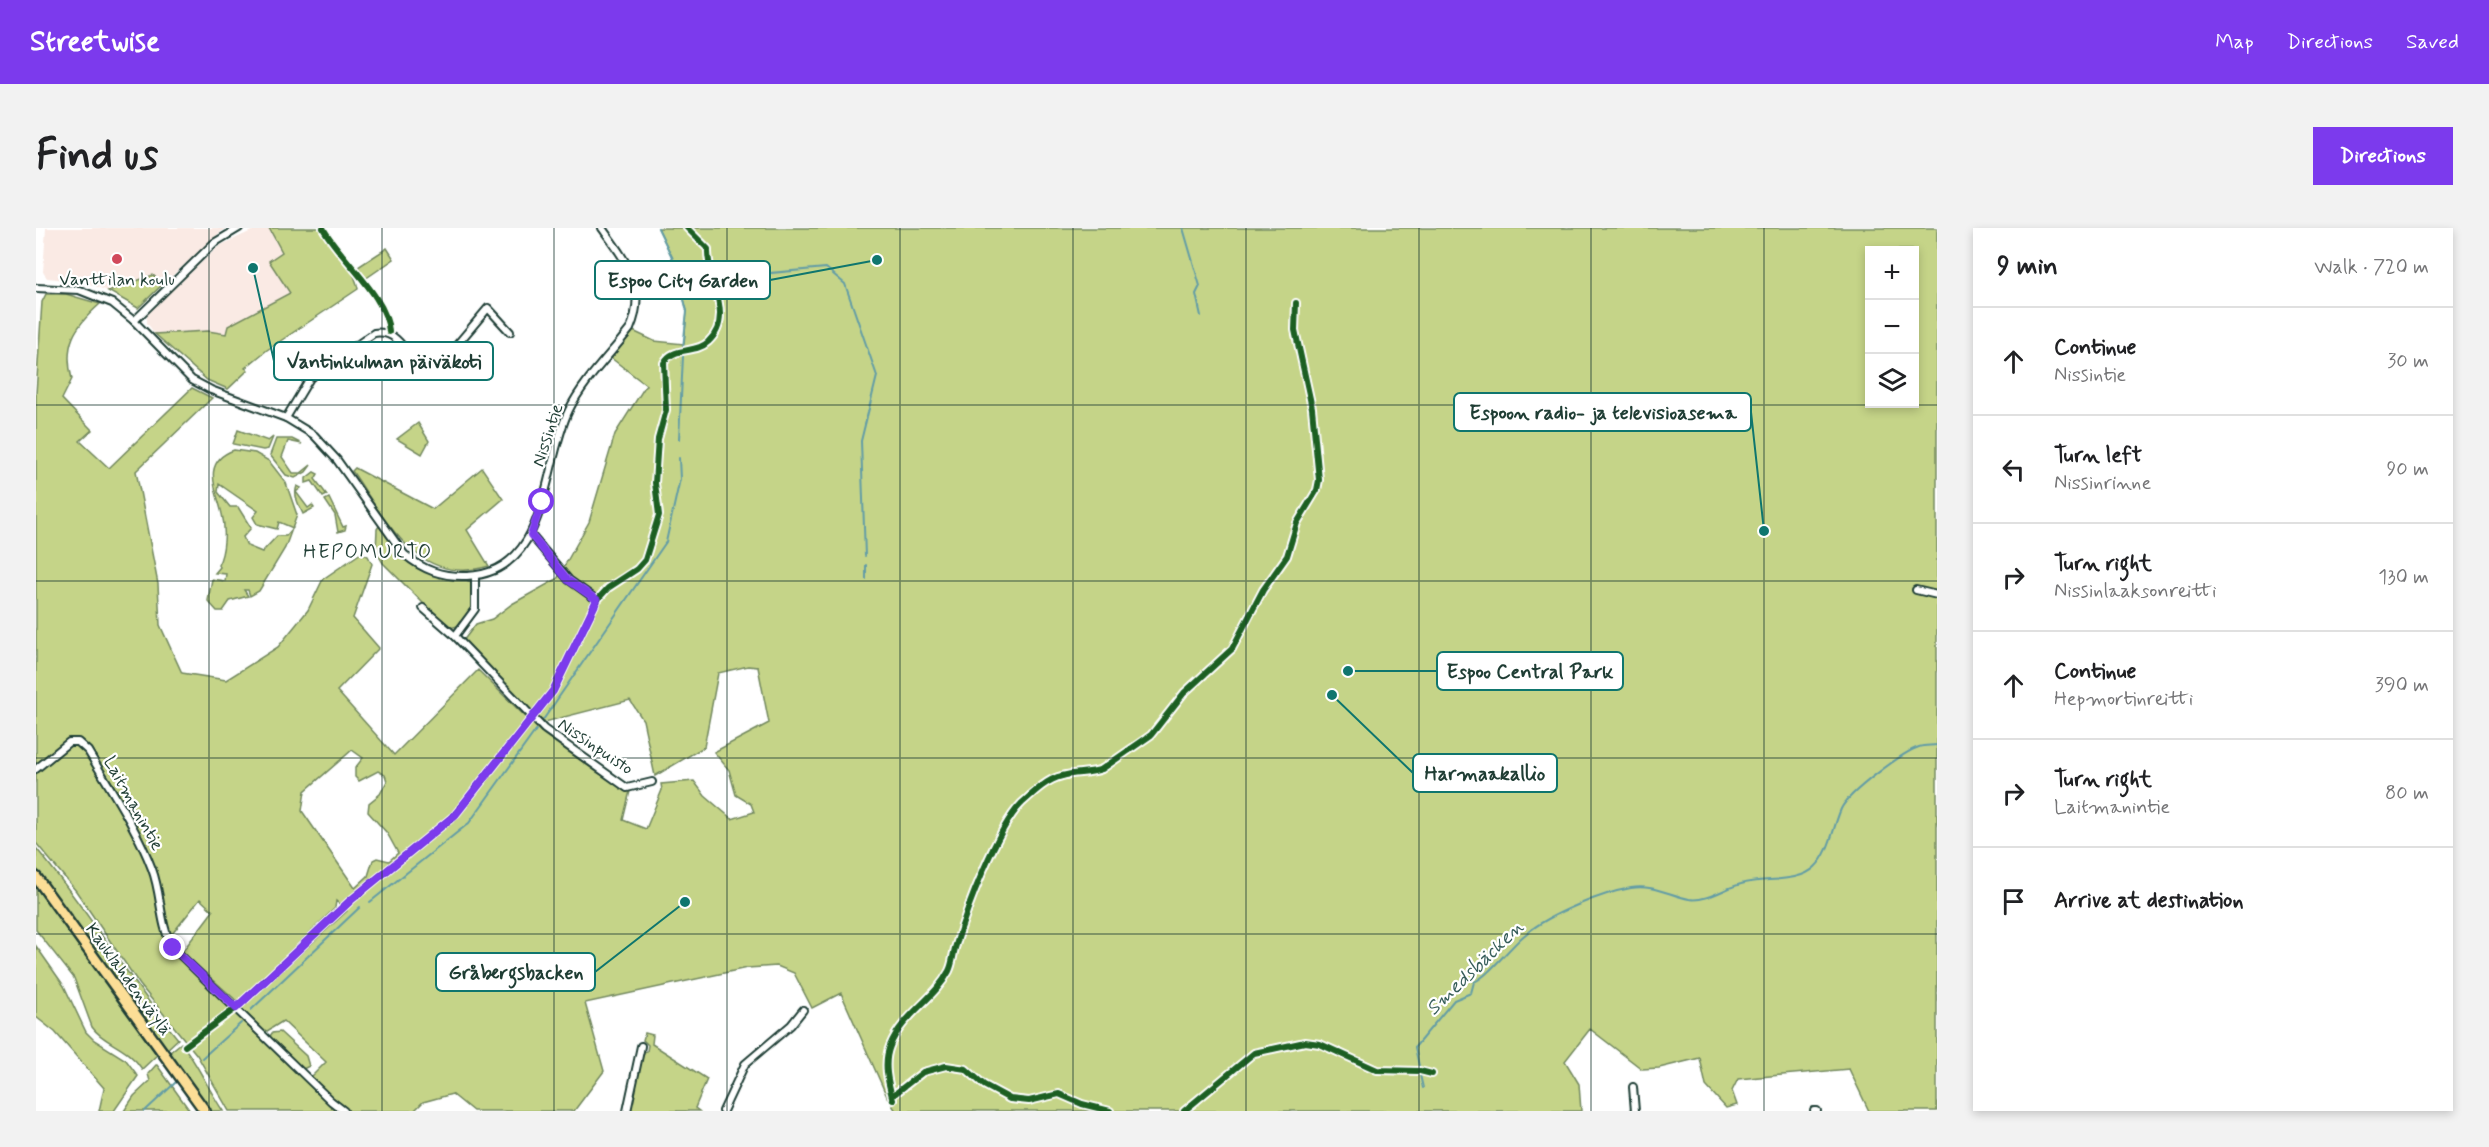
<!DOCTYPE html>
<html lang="en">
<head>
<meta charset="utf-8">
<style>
	:root { --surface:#fff; --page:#f2f2f2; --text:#202124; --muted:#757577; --line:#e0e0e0; --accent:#7c3aed }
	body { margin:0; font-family:Mynerve,sans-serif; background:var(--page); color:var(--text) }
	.controls { position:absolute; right:18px; top:18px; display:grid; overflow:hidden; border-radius:0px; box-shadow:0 3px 9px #0003 }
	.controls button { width:54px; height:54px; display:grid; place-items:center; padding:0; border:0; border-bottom:2px solid var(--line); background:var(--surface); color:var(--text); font:30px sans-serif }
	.stop { position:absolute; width:18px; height:18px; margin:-14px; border:4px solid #7c3aed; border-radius:50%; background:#fff }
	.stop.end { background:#7c3aed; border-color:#fff; box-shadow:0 2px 6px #0008 }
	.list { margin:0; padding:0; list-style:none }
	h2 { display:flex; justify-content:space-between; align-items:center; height:78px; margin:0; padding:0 24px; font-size:26px }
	h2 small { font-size:20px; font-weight:400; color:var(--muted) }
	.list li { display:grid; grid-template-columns:39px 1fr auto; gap:18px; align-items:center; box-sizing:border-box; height:108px; padding:0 24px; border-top:2px solid var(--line) }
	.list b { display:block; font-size:22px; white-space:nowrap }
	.list p { margin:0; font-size:20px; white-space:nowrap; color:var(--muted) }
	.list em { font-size:20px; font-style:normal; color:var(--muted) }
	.icon { flex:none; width:33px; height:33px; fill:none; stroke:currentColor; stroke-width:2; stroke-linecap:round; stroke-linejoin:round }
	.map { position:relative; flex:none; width:1901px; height:883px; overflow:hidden; border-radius:0px }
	header { display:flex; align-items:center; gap:36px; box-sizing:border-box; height:84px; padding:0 30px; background:var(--accent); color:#fff }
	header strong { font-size:28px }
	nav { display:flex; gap:33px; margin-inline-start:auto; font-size:21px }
	.intro { display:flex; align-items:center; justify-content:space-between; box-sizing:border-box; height:144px; padding:0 36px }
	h1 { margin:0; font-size:42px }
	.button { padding:15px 27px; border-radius:0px; background:var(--accent); color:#fff; font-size:21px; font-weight:700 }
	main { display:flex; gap:36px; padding:0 36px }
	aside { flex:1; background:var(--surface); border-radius:0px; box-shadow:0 3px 9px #0003 }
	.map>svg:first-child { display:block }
</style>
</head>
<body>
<header>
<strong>Streetwise</strong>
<nav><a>Map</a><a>Directions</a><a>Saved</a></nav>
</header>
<div class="intro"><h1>Find us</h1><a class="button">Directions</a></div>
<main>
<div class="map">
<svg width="1901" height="883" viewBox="0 0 1901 883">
	<rect width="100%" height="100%" fill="#fff"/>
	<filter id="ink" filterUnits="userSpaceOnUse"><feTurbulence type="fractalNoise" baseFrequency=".0167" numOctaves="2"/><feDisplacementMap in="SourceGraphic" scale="12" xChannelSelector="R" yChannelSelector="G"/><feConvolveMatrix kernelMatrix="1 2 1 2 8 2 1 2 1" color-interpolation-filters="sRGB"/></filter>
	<g filter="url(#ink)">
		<!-- built -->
		<g fill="#faeae4">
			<polygon points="10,0 189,0 127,56 117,47 72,63 48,54 11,50 7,44"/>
			<polygon points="222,0 233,0 246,24 234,33 254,65 215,85 190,106 172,103 119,106 111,95 111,86 183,18"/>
		</g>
		<!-- green -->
		<g fill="#c5d488" stroke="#72885e" stroke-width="1.5" fill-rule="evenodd">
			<path d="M233 0H285C298 20 318 38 322 61L231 122 209 140 212 142 192 161 171 152 119 106 172 103 190 106 192 98 254 65 233 33 246 24Z"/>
			<path d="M622 0H1901V883H1833L1813 841 1702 851 1696 863 1701 877 1690 880 1670 858 1664 830 1623 840 1606 841 1554 801 1529 833 1543 856 1545 883H860L852 871 805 765 776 780 758 745 741 738 711 740 549 775 568 843 538 883H437L416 866 387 874 378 883H193L161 827 104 757 40 663 0 615V166L6 74 10 66H30L64 76C38 99 27 117 36 151L26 171 56 202 44 213 73 240 156 160 176 170 100 243 122 356 124 397 146 445 190 452 242 419 272 382 287 351 325 325 332 328 336 336 317 390 343 420 301 463 358 527 442 442 507 506 561 544 594 563 587 592 610 601 626 562 625 556 658 553 669 568 696 591 718 584 715 576 700 567 693 542 678 524 733 495 722 439 712 438 682 445 668 519 619 548 607 492 594 472 505 495 427 413 440 396 456 391 476 376 521 351 553 294 579 206 610 157 575 130 597 103 618 113 648 116 651 83 638 33ZM1834 22H1878V176H1834ZM316 522 327 530 319 540V549L323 553 342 543 349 547 351 553 344 566 333 575 332 584 351 605 362 625 353 633 341 630 337 632 332 648 319 660 266 583 269 563ZM164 671 177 683 146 724 202 774 299 680 300 673 311 683 205 780 228 805 247 793 290 834 274 850 132 711Z"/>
			<polygon points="351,20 358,31 329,51 322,39"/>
			<polygon points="117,47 127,56 102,80 72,63"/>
			<polygon points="382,195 393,213 386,226 361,211"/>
			<polygon points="202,202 232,213 237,209 232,221 227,222 197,216"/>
			<polygon points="240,211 256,211 266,216 252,213 246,229 257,245 265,245 275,237 270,244 259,250 250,247 234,227"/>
			<path d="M198 222 219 225 233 233 250 255 261 287 249 320 223 363 214 368 212 362H208L212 368 194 373 187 383H181L172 373 176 351 189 353 190 346 179 345 184 339 182 337C189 324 190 301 186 286 181 263 164 234 198 222ZM183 256 222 283 217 289 221 296 241 301 243 294 257 300 250 308H241L226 324 211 318 207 309 215 300 202 279H194L182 264Z"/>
			<path d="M319 240 397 281 446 240 467 271 431 302 453 338C382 360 350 292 316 243Z"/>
			<polygon points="278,244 282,246 279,251 291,267 287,269 276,253 270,255 270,250"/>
			<path d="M261 258 265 260 260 264 272 280 276 277 278 280 267 286C263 277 257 268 261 258Z"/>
			<polygon points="293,270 307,299 310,298 309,302 302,304 299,287 289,272"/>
			<path d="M343 298C361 321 377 342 407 350 414 352 428 349 434 354 444 363 434 388 425 396 422 399 417 399 412 400L347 335 340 323 341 301Z"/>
			<path d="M0 620C51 681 92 750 142 811L130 822 0 640Z"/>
			<path d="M0 659 121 827 106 841C91 818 68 816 56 799L38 750 0 702Z"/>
			<polygon points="0,718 28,758 50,804 58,812 90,832 102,848 78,883 63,883 68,860 19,804 0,789"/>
			<polygon points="244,804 270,828 273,838 265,842 233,810 236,805"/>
			<polygon points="609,805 617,807 616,816 671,851 659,880 663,883 594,883 605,824 611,823 612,817 607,812"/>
			<path d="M145 815C162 836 172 861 187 883H175L133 825Z"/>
			<polygon points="120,837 121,837 154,883 88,883 98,868 114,853 112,846"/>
		</g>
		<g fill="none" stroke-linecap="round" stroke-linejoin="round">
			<!-- stream -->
			<g stroke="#639da6" stroke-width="2">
				<polyline points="622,0 638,33 651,83 647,120"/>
				<polyline points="1147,0 1164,58 1160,66 1165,88"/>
				<polyline points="712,47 790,40 809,56 841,148 825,213 829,328"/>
				<polyline points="643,211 647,128"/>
				<polyline points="830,337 830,351"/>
				<polyline points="507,492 630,314 644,251 643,230"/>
				<polyline points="334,674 433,595 500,502"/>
				<polyline points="215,782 324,679"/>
				<polyline points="166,830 205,795"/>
				<path d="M1383 838 1379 819 1418 772 1435 765 1438 754C1453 748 1475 717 1491 705 1514 686 1566 665 1595 660 1616 656 1633 667 1653 671 1670 674 1689 660 1705 656 1727 649 1762 656 1779 639 1794 625 1797 599 1805 581 1812 565 1867 524 1883 519 1889 517 1895 518 1901 517"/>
				<polyline points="1384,847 1387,860"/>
				<polyline points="109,883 140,854"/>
			</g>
			<!-- street casing -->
			<g stroke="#1f3d34" stroke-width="10">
				<g id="street">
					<path d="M0 60 43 62 76 75 98 93 156 152 175 162 250 190 278 207 301 232 368 326C387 342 406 349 431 348 514 345 506 237 533 182 547 153 574 127 594 101 612 60 590 33 566 0"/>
					<polyline points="98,93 178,15 203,0"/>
					<path d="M250 190 274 150 338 105C363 101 371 127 385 144L391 145 403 138 452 80 474 104"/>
					<polyline points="495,307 533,352 561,372"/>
					<polyline points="439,348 439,381 419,408 508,501 591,560 616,554"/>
					<polyline points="1880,362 1901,367"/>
					<polyline points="387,380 419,408"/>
					<path d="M0 541 33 514H42L52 523C75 562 100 599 116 641 126 667 123 696 137 720L295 873 308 883"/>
					<polyline points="1597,859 1599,883"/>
					<polyline points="591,883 605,818"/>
					<polyline points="687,883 709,836 755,797 767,782"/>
					<polyline points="1778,883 1781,883"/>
				</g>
			</g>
			<!-- primary casing -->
			<g stroke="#1f3d34" stroke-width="14">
				<polyline id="primary" points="0,649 169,883"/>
			</g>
			<!-- street -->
			<use href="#street" stroke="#fff" stroke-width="6"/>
			<!-- primary -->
			<use href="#primary" stroke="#fcde96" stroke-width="9"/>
			<!-- cycleway casing -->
			<g stroke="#fff" stroke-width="10">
				<g id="cycleway">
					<path d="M287 0C303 30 352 69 353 104"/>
					<path d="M149 818 200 780 315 672 419 587 517 463 561 372 572 360 601 341 609 332 623 287 619 255 622 211 630 182 628 135C636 118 660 126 672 114 700 89 670 49 672 21L651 0"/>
					<polyline points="856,868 887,844 910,838 930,841 948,857 974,871 993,873 1023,866 1046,876 1074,883"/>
					<path d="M857 872C852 855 847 835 854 818 866 787 898 772 913 743 917 735 917 725 920 717 930 682 961 600 985 576 996 566 1011 551 1026 548 1040 544 1053 546 1066 541L1115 507 1148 465 1196 421 1227 362 1251 328 1261 295 1281 262 1283 252 1276 180 1259 102 1260 75"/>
					<polyline points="1148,883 1218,825 1269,814 1284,816 1341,842 1384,843 1396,846"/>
				</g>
			</g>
			<!-- cycleway -->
			<use href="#cycleway" stroke="#1b5e20" stroke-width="6"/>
		</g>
	</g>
	<g fill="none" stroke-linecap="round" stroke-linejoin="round" filter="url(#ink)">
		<!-- route -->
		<polyline stroke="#7c3aed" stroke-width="8" points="137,720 200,780 315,672 419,587 517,463 561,372 532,352 495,307 506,274"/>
	</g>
	<!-- grid -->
	<path fill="none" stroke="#1f3d34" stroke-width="1.5" stroke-opacity="0.55" d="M173 0V883M346 0V883M518 0V883M691 0V883M864 0V883M1037 0V883M1210 0V883M1383 0V883M1555 0V883M1728 0V883M0 177H1901M0 353H1901M0 530H1901M0 706H1901"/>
	<!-- markers -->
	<circle fill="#d1495b" stroke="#fff" stroke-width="2" cx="81" cy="31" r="6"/>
	<g text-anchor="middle" stroke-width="4.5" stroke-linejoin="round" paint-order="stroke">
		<!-- poi labels -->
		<g font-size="18" fill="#1f3d34" stroke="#fff">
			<text x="81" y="57">Vanttilan koulu</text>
		</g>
		<!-- street labels -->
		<g font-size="18" fill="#1f3d34" stroke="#fff">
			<text transform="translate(511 207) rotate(-72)" y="6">Nissintie</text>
			<text transform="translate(560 518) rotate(34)" y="6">Nissinpuisto</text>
			<text transform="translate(98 575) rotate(61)" y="6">Laitmanintie</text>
			<text transform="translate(93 751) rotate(54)" y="6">Kauklahdenväylä</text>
		</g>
		<!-- neighbourhood labels -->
		<g font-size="20" letter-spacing="1.5" fill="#1f3d34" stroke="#fff">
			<text x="332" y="330">HEPOMURTO</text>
		</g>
		<!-- water labels -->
		<g font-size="20" font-style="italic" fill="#365d5a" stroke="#fff">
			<text transform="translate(1438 739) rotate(-44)" y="7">Smedsbäcken</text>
		</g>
	</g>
	<!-- callouts -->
	<path fill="none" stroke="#0f766e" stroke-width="2" d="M841 32L734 52M217 40L238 133M1728 303L1715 184M1312 443L1401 443M1296 467L1377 545M649 674L559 744"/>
	<g fill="#0f766e" stroke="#fff" stroke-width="2">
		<circle cx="841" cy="32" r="6"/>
		<circle cx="217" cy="40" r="6"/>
		<circle cx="1728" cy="303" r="6"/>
		<circle cx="1312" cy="443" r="6"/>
		<circle cx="1296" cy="467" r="6"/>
		<circle cx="649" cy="674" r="6"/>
	</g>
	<g fill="#fff" stroke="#0f766e" stroke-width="2">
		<rect x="559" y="33" width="175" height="38" rx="6"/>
		<rect x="238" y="114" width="219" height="38" rx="6"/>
		<rect x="1418" y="165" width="297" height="38" rx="6"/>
		<rect x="1401" y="424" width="186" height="38" rx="6"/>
		<rect x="1377" y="526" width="144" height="38" rx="6"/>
		<rect x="400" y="725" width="159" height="38" rx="6"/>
	</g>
	<g font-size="20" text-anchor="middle" font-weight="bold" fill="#1f3d34">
		<text x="647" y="59">Espoo City Garden</text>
		<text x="348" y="140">Vantinkulman päiväkoti</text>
		<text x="1567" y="191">Espoon radio- ja televisioasema</text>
		<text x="1494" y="450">Espoo Central Park</text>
		<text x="1449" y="552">Harmaakallio</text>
		<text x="480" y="751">Gråbergsbacken</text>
	</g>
</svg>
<div class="controls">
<button>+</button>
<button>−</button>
<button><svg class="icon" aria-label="layers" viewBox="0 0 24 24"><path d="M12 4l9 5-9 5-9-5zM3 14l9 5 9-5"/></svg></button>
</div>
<div class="stop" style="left:506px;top:274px"></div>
<div class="stop end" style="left:137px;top:720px"></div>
</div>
<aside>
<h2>9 min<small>Walk · 720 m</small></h2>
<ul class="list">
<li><svg class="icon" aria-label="ahead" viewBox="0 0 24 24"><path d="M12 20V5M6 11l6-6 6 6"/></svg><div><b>Continue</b><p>Nissintie</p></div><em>30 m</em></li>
<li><svg class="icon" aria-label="left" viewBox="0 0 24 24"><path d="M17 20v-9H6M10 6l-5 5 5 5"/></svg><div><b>Turn left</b><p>Nissinrinne</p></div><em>90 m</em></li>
<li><svg class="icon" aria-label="right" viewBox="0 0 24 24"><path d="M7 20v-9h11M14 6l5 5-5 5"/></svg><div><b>Turn right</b><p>Nissinlaaksonreitti</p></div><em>130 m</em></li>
<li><svg class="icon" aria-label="ahead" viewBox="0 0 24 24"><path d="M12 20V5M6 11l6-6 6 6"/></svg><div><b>Continue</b><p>Hepmortinreitti</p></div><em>390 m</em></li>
<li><svg class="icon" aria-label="right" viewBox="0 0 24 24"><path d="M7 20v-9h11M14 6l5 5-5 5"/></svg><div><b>Turn right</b><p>Laitmanintie</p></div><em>80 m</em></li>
<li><svg class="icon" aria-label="arrive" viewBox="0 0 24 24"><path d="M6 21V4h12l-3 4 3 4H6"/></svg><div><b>Arrive at destination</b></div></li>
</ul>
</aside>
</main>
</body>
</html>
